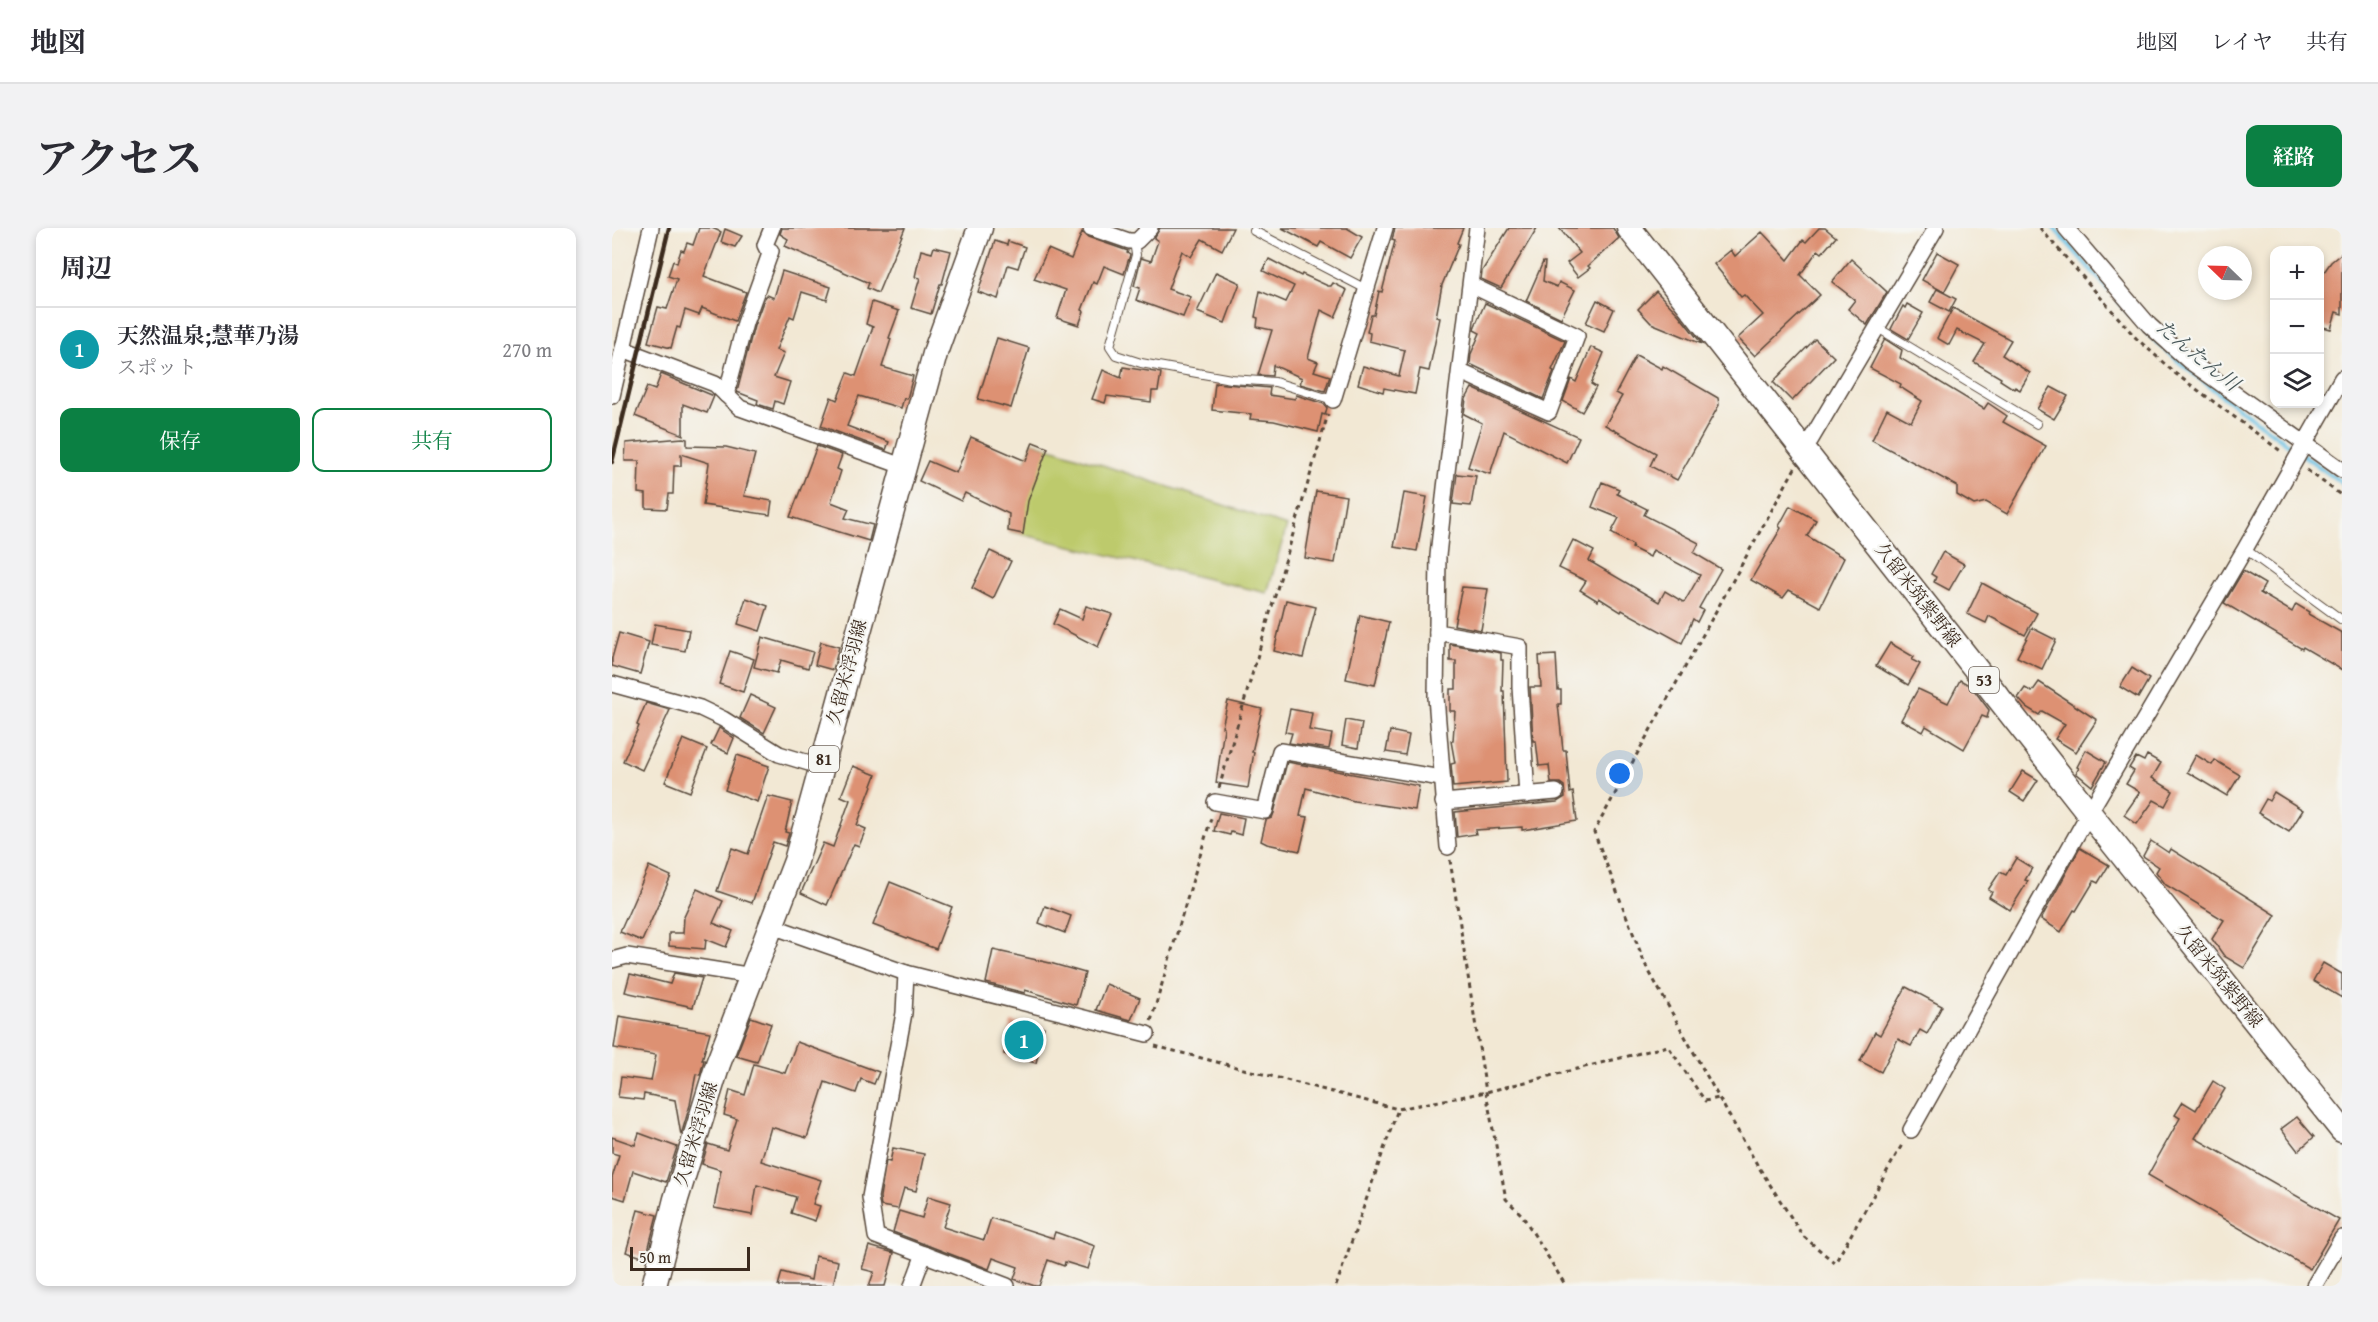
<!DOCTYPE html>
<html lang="ja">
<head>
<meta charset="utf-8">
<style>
	:root { --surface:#fff; --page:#f2f2f3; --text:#2b2b33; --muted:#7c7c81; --line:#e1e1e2; --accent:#0b8043 }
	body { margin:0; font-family:"Gentium Book Plus","Noto Serif JP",serif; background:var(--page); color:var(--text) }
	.controls { position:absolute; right:18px; top:18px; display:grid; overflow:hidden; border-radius:12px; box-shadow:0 3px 9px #0003 }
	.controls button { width:54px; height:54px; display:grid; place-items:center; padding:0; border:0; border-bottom:2px solid var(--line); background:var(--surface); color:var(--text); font:30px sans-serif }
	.compass { position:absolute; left:1586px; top:18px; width:54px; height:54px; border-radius:50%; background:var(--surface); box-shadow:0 3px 9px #0003; rotate:293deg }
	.scale { position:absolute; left:18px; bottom:15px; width:120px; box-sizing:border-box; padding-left:6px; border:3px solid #3b2a1e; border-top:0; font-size:16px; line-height:21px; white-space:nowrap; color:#3b2a1e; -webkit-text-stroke:4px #f6f6f2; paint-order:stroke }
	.you { position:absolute; left:1008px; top:546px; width:21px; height:21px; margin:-15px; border:4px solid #fff; border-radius:50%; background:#1a73e8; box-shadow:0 0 0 9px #1a73e833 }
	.badge { display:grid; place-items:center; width:39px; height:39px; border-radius:50%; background:var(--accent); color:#fff; font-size:20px; font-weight:700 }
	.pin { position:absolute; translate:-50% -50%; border:3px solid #fff; box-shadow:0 2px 6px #0006 }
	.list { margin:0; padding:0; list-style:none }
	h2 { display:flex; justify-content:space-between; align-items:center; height:78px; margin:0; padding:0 24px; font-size:26px }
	h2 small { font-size:20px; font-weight:400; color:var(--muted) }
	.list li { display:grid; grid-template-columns:39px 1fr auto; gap:18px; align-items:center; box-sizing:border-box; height:84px; padding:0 24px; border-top:2px solid var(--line) }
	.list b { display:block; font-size:22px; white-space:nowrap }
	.list p { margin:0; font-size:20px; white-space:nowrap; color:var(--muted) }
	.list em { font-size:20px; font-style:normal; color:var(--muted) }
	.actions { display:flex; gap:12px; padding:18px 24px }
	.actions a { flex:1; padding:14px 0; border:2px solid var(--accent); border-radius:12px; text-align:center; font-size:21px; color:var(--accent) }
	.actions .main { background:var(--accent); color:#fff }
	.icon { flex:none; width:33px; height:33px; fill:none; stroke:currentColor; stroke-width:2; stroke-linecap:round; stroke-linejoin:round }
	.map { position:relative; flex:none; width:1730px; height:1058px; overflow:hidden; border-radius:12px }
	header { display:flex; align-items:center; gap:36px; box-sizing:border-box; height:84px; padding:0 30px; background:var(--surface); border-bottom:2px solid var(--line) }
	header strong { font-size:28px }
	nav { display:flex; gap:33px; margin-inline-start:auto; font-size:21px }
	.intro { display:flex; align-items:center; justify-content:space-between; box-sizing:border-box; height:144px; padding:0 36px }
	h1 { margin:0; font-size:42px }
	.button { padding:15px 27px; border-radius:12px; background:var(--accent); color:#fff; font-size:21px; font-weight:700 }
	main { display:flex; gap:36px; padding:0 36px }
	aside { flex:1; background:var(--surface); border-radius:12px; box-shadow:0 3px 9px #0003 }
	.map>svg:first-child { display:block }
</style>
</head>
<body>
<header>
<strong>地図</strong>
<nav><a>地図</a><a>レイヤ</a><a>共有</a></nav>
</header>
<div class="intro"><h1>アクセス</h1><a class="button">経路</a></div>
<main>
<aside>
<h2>周辺<small></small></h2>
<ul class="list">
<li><span class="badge" style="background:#0f9aa8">1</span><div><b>天然温泉;慧華乃湯</b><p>スポット</p></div><em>270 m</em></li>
</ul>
<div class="actions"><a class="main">保存</a><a>共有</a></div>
</aside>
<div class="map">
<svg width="1730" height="1058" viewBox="0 0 1730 1058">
	<rect width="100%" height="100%" fill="#f6f6f2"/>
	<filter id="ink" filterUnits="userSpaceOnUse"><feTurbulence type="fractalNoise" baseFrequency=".0167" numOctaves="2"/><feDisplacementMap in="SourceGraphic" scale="12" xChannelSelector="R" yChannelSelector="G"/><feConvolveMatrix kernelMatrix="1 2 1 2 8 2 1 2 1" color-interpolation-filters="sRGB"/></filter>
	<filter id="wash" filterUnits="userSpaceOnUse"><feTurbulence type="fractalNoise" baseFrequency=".008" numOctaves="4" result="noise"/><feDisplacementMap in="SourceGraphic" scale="24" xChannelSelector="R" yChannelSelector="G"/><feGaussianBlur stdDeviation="1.35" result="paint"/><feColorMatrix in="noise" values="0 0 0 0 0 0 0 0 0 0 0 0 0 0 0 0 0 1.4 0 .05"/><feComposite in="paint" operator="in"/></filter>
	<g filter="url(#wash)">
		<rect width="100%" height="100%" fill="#f2e8d4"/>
		<!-- green -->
		<polygon fill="#bdca6c" stroke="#7c7a45" stroke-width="1.5" points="421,214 675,298 655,365 396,303 399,271"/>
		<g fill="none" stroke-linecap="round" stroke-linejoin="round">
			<!-- stream -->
			<g stroke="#67c1e4" stroke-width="4.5">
				<polyline points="1442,0 1496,61"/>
				<path d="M1507 74C1557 134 1622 176 1684 222"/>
				<polyline points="1691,227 1730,255"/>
			</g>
		</g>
		<g id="blocks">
			<!-- building -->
			<g fill="#dd9173">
				<polygon points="87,0 100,0 109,4 92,48 134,64 123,93 90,80 87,87 73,82 68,100 65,99 59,120 36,114 46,79 55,81 65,51 56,48 61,33 65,35 69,22 72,23 75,15 81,17"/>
				<polygon points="170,0 293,0 266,65 255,60 257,55 173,18 176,11 168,6"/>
				<polygon points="548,0 621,0 610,22 590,11 579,29 570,23 556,61 579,69 571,89 524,72 528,60 522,58 529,30 539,33 546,13 542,10"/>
				<polygon points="670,0 735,0 750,9 738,30 709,14 706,19"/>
				<polygon points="783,0 851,0 845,15 847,16 830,57 824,89 828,90 817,143 808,141 803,166 772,160 771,164 746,156 751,138 787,148 793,122 757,113 758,105 755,104 759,87 762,87 767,63 770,64 783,13 780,12"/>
				<polygon points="897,0 925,0 889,60 869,51 870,43"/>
				<polygon points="947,0 1001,0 1007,10 976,38 978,40 966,49 955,35 968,25"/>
				<polygon points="1207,0 1213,0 1224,9 1210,25 1206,22 1188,47 1208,67 1143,128 1126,110 1151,87 1132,67 1129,69 1102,36 1119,22 1123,28 1150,4 1176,32 1191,12 1194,14"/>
				<polygon points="113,1 130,8 123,19 109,14"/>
				<polygon points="470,4 476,9 516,23 515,25 518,27 512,46 492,38 485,56 481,54 470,82 472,83 467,97 445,90 454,62 422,51 436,21 459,31"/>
				<polygon points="383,13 395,17 396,13 413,19 406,40 396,37 386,71 366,64"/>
				<polygon points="322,19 339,23 330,56 328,56 319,86 299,80 308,50 303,49 309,22 320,25"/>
				<polygon points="1325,24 1347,36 1332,64 1310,52"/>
				<polygon points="1730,25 1730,86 1724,84 1719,101 1707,98 1707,51 1719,34"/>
				<polygon points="657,31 689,48 690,46 716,58 719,58 721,55 735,62 723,89 709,82 696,130 706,134 702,143 718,148 713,163 688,156 690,150 661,137 660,148 646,147 660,102 645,99 646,90 643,89 648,63 674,74 682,58 651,43"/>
				<polygon points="1239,31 1275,64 1255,97 1236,81 1243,72 1220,54"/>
				<polygon points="931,34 933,34 931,53 945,59 947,54 963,62 949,90 914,73"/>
				<polygon points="170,43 219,59 215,72 190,64 182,90 178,88 164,122 172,125 162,149 178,154 171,176 163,173 161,181 145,176 146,172 125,164 142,98 152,71 155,67 162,70"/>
				<polygon points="604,44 628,55 613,95 585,84"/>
				<polygon points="1325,61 1344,71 1337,84 1318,74"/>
				<polygon points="1044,63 1067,87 1090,116 1039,95 1026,81"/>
				<polygon points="985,72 1002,81 992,103 974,95"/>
				<polygon points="260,74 287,83 277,110 279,111 270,139 301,148 295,171 292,170 289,180 247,168 235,198 277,214 274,222 209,198 219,169 225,172 236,145 244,148 261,99 254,96"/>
				<polygon points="873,75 953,113 940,142 942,143 931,171 858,136 859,126 868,105 862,102 863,98"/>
				<polygon points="1295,76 1311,85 1296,111 1279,101 1291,78 1293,80"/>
				<polygon points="1341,80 1399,112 1390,127 1418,145 1408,162 1403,159 1402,161 1388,152 1389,150 1362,134 1373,116 1345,102 1337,117 1325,110"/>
				<polygon points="385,110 417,120 399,180 366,171"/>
				<polygon points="1203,111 1222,129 1180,173 1161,154"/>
				<polygon points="1273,111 1290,122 1288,130 1372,181 1376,175 1395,188 1391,194 1434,218 1395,286 1374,274 1362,277 1345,267 1345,258 1260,212 1275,181 1299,194 1310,173 1288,159 1289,156 1258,140"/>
				<polygon points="979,119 992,125 979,156 984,159 970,184 951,173 959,151 964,154"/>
				<polygon points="1024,127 1050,141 1051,138 1106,170 1107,177 1065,252 1038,238 1044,225 993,197 1010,168 1004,165"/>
				<polygon points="511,139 549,145 546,163 540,163 539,174 495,168 493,175 480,171 491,142 509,150"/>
				<polygon points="49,146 102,168 95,185 71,176 71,207 23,188 35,159 43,162"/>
				<polygon points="603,155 658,160 657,167 683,171 684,167 712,176 715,180 713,187 710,186 706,204 662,193 638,191 639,186 600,182"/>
				<polygon points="1439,159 1456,168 1442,191 1425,181"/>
				<polygon points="860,160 967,209 955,235 892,203 878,246 856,239 870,195 852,186 854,171"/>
				<polygon points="359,209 414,233 421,214 436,220 416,273 411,306 396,303 397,286 353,265 349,273 307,253 316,233 344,245"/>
				<polygon points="71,210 75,211 75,218 114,219 143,226 132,268 160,273 158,287 91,277 97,235 69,226 69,238 62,238 61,266 57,266 55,281 34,280 34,266 26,265 27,233 13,233 14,215"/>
				<polygon points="205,218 230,227 225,241 229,243 219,274 237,281 233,290 261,297 257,313 178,289"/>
				<polygon points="845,246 864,248 859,278 841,276"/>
				<polygon points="990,254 1007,261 1005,266 1035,281 1032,287 1087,315 1082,325 1109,341 1087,380 1091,382 1085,394 1081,391 1070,415 1010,382 1009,384 987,370 986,373 968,362 974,353 947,340 961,312 982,323 977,333 1047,374 1053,363 1071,374 1073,373 1088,347 1041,322 1038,329 1020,320 1021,317 999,305 1007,290 980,279"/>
				<polygon points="704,263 734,268 723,335 693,330"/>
				<polygon points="792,265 815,269 805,323 782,319"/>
				<polygon points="1178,278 1204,292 1195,308 1232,330 1208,379 1177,362 1171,370 1139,352 1169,300 1167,298"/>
				<polygon points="378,323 399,333 381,371 360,360"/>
				<polygon points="1331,324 1352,336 1337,362 1322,354 1324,349 1319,346"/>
				<polygon points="1631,343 1653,356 1648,365 1680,384 1684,376 1697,384 1696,386 1730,405 1730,442 1691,419 1690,421 1612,375"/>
				<polygon points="1370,355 1425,385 1413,407 1377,388 1374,395 1355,386"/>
				<polygon points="850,359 876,361 869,402 842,397"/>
				<polygon points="134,370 156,378 148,403 126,396"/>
				<polygon points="674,372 704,379 691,430 662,423"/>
				<polygon points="474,378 500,386 486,419 441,396 448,381 470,391"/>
				<polygon points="748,387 777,394 763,457 734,451"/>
				<polygon points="43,396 77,402 73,423 39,417"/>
				<polygon points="1420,400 1444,412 1430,441 1405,429"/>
				<polygon points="7,405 37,414 28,446 0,438 0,430"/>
				<polygon points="150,409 201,424 196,440 169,432 165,445 142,439"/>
				<polygon points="209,414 227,419 221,442 203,437"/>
				<polygon points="1278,415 1302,429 1300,432 1308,436 1296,457 1264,438"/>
				<polygon points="838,416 889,425 889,432 891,432 890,463 892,463 895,554 841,559 839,536 843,535 839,513 841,513 843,483 838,483 838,461 844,461 844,433 838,433"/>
				<polygon points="118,423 142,431 131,464 107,456"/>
				<polygon points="944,427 946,462 949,462 949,476 946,476 951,522 954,522 958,565 961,564 965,593 910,602 910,599 863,602 864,606 845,609 843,584 945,574 953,569 952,558 948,555 939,555 937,537 927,538 924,513 921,513 918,459 929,459 927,428"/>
				<polygon points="1520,440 1537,451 1526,470 1508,459"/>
				<polygon points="1348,452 1359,458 1377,482 1375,490 1370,488 1352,521 1314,498 1311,504 1289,492 1306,461 1336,475"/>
				<polygon points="1427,454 1485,492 1464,524 1443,511 1453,496 1430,483 1427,487 1414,479 1406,470 1413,460 1420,464"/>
				<polygon points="138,467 164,479 152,505 128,490"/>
				<polygon points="616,473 650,481 640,524 642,524 636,560 604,555 612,500 610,499"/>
				<polygon points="34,475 58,482 30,542 11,533 27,498 25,497"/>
				<polygon points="678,481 700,485 697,502 720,506 717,521 677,515 680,505 673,504"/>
				<polygon points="734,492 750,495 746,520 730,517"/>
				<polygon points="107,500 122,510 116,525 99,517"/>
				<polygon points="778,503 797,507 793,527 774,524"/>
				<polygon points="71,511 95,521 78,564 53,554"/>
				<polygon points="1474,522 1494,534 1480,558 1464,545 1467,540 1465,539"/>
				<polygon points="125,527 157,538 145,574 113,562"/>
				<polygon points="1535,527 1549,535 1540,550 1561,563 1553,578 1542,572 1525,596 1512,587 1528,564 1514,556 1522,543 1517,540 1524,529 1532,533"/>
				<polygon points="1584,527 1600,537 1603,532 1628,547 1615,568 1575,544"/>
				<polygon points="675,534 807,558 803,582 742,573 694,560 688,588 696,589 688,623 655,616 649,613 654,592 660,590 662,585"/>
				<polygon points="241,538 264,547 245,597 254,601 247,618 242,616 215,677 189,665 211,615 221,619 238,572 229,568"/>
				<polygon points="1411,543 1426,552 1412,573 1398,564"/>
				<polygon points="1662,564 1691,582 1677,604 1646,585 1654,571 1657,573"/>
				<polygon points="156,568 180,574 173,604 177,605 173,618 161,614 140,675 105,663 120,620 136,626"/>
				<polygon points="607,585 632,590 629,607 619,604 618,607 602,603"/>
				<polygon points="1539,613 1557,625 1559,621 1664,687 1632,740 1612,728 1600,711 1612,692 1554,657 1544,644 1547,639 1531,628"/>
				<polygon points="1468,620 1497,637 1486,655 1482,653 1464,683 1462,682 1449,704 1429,691"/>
				<polygon points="1404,630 1420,640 1413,652 1416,653 1398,682 1377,669 1380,664 1376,662 1388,644 1394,647"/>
				<polygon points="37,638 59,648 30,713 8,704"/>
				<polygon points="278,654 340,679 324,721 261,697"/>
				<polygon points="85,661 111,673 101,695 121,703 114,719 94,711 93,721 57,718 57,705 71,705 72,689"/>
				<polygon points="433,678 459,688 453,705 427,695"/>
				<polygon points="381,722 438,735 473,745 464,777 413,762 413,765 374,755"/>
				<polygon points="1711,735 1730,746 1730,770 1701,753"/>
				<polygon points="62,745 90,750 81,779 13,764 18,746 58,756"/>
				<polygon points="494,756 528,770 519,792 484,782"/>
				<polygon points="1294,759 1330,778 1315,806 1308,802 1299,818 1286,811 1269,844 1248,833 1263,804 1268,807"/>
				<polygon points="7,788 98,804 90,832 92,832 88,847 84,846 78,877 69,907 63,872 32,866 31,872 6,869 9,849 39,853 44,827 2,820"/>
				<polygon points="139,789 159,796 145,834 124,828"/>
				<polygon points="399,794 432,799 424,835 392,826"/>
				<polygon points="185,814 267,844 262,856 249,851 244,865 213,854 195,910 159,899 149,933 209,952 201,976 208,978 203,993 179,985 184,969 145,957 140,987 102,980 109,942 90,936 96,916 115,922 125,891 112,887 118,862 133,867 142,836 173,845"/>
				<polygon points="1601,853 1613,861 1583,910 1727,992 1698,1041 1536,947 1568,890 1563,887 1571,874 1584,882"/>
				<polygon points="1685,889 1702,909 1686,923 1669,901"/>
				<polygon points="27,905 65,919 54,954 21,943 13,972 0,968 0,950 7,927 0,925 0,909 23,917"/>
				<polygon points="281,920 312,926 304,963 292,960 286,981 269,978 268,969 274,933 278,934"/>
				<polygon points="316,968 339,975 331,999 372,1012 379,990 441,1010 443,1004 483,1018 476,1041 453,1034 452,1038 436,1032 427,1058 423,1058 402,1051 406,1039 381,1030 377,1041 281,1004 287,983 310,990"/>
				<polygon points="26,982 45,987 34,1030 14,1024"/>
				<polygon points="257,1018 282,1025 273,1058 257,1058 262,1044 250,1041"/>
				<polygon points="203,1028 226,1033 221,1058 166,1058 170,1044 199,1052"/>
			</g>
		</g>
	</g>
	<g filter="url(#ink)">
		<use href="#blocks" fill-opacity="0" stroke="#564639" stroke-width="1.5"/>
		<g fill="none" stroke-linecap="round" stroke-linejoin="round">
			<!-- lane casing -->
			<g stroke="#564639" stroke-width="10">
				<g id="lane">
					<polyline points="642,3 754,61"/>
					<polyline points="522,13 524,27 498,118 504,127 529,135 619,151 663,154 721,172"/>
					<polyline points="1266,100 1425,196"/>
					<polyline points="1633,321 1730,392"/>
				</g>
			</g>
			<!-- street casing -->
			<g stroke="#564639" stroke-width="18">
				<g id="street">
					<polyline points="479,0 517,13 525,13 538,0"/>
					<polyline points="1454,0 1537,97 1577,133 1730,242"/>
					<polyline points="11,121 103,156 128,180 293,239"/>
					<polyline points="849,144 937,184 965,108 859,57"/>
					<polyline points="114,167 133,95 159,23 155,21 153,17 160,0"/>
					<polyline points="0,168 39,0"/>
					<polyline points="721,172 773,0"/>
					<polyline points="1192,223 1324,0"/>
					<polyline points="825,404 908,419 908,459 915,567"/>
					<polyline points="0,456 88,480 111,491 167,526 210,539"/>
					<polyline points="603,574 653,583 668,523 829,550"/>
					<polyline points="831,574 944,564"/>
					<polyline points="836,619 824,469 826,328 833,260 865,0"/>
					<polyline points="160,698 294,745 535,806"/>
					<polyline points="0,732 15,728 141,748"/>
					<polyline points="294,745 292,785 258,969 264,1008 395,1058"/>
					<polyline points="1299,902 1477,585 1633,321 1730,150"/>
					<polyline points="300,1058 312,1026"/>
					<polyline points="1702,1058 1730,1010"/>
				</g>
			</g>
			<!-- primary casing -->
			<g stroke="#564639" stroke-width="27">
				<g id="primary">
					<polyline points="1017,0 1477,585 1730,902"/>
					<polyline points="42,1058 64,971 106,836 184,633 324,122 368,0"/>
				</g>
			</g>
			<!-- path -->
			<g stroke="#564639" stroke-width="3" stroke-dasharray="4.5 4.5" stroke-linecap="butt">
				<polyline points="1428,0 1524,110 1564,146 1670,224"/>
				<polyline points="1183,240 982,604 1033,736 1107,870 1146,938 1191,1008 1223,1035 1291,915"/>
				<polyline points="1695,242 1730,268"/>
				<polyline points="607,560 716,186"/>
				<polyline points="838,632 874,864 894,971 910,987 954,1058"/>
				<polyline points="539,793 600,587"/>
				<polyline points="543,818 786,881 874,864 1056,818 1093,873 1107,870"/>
				<polyline points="724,1058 786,881"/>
			</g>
			<!-- lane -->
			<use href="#lane" stroke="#fff" stroke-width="8"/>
			<!-- street -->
			<use href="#street" stroke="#fff" stroke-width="15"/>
			<!-- primary -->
			<use href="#primary" stroke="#fff" stroke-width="24"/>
			<!-- rail -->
			<polyline stroke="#3b2a1e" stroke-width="4.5" points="0,234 57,0"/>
		</g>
	</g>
	<g text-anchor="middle" stroke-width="4.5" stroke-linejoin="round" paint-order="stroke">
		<!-- shield labels -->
		<g fill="#f6f6f2" stroke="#73675e" stroke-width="1.5">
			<rect x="1357" y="439" width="30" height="26" rx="4.5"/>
			<rect x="197" y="518" width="30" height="26" rx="4.5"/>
		</g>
		<g font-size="16" font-weight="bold" fill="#3b2a1e">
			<text x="1372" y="458">53</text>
			<text x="212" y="537">81</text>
		</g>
		<!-- street labels -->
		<g font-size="18" fill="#3b2a1e" stroke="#f6f6f2">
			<text transform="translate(1306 367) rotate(52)" y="6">久留米筑紫野線</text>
			<text transform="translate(235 444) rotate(-75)" y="6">久留米浮羽線</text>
			<text transform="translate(1607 748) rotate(51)" y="6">久留米筑紫野線</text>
			<text transform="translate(84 906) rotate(-73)" y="6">久留米浮羽線</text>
		</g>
		<!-- water labels -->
		<g font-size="20" font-style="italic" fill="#485759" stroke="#f6f6f2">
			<text transform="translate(1586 127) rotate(39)" y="7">たんたん川</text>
		</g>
	</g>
</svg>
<div class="controls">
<button>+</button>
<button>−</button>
<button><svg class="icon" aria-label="layers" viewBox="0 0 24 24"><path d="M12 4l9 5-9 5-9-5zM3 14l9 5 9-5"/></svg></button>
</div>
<svg class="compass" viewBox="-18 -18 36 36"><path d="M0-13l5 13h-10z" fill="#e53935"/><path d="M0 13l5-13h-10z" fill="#7c7c81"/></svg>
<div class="scale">50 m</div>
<div class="you"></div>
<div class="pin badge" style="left:412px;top:812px;background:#0f9aa8">1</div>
</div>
</main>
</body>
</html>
